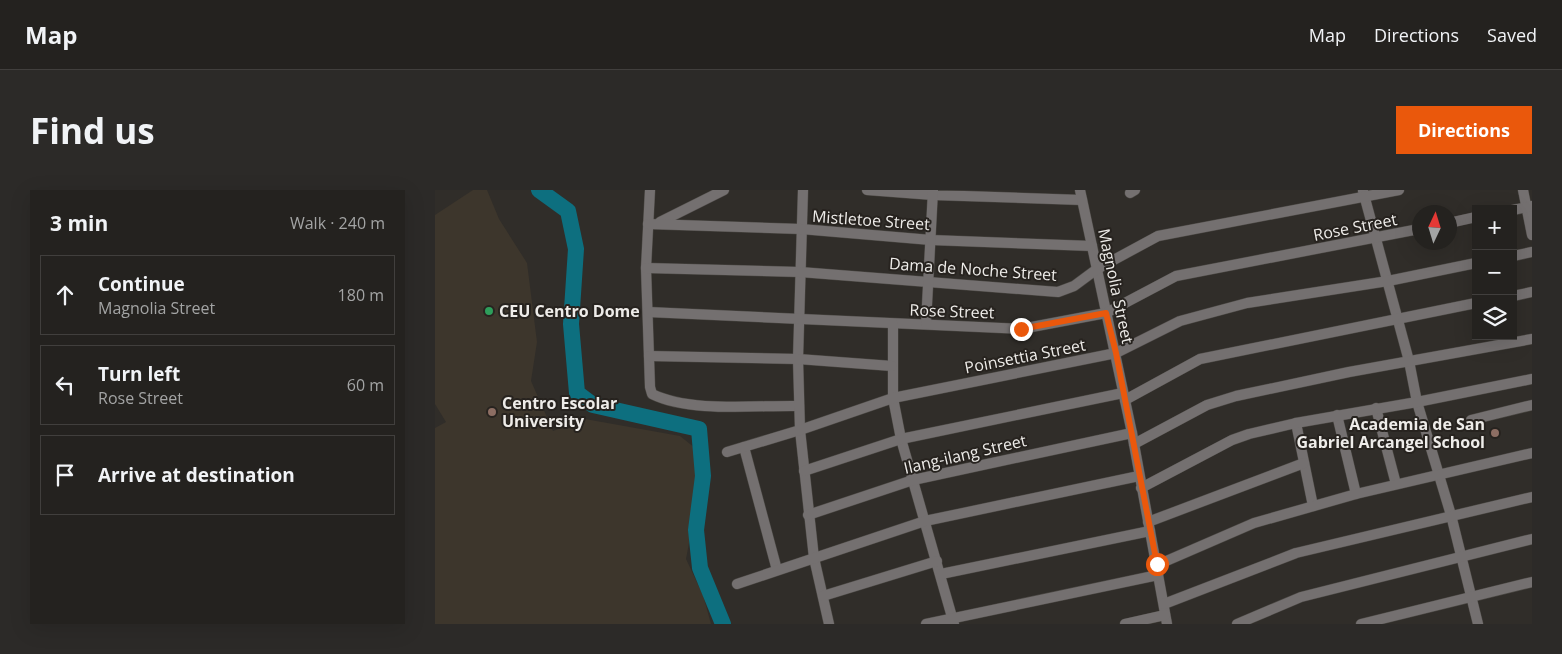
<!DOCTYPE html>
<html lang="en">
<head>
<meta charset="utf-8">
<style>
	:root { --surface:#24221f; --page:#2c2a28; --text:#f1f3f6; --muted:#a3a4a4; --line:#413f3d; --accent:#ea580c }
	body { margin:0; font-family:"Open Sans",sans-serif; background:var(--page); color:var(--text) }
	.controls { position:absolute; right:15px; top:15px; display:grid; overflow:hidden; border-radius:0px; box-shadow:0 5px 20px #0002 }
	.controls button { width:45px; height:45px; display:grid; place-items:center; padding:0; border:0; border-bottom:1px solid var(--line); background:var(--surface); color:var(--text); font:25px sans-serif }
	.compass { position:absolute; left:977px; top:15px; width:45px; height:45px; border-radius:50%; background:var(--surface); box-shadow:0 5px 20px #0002; rotate:4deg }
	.stop { position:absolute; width:15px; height:15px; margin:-11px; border:4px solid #ea580c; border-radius:50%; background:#fff }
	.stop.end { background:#ea580c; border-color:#fff; box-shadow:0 1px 5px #0008 }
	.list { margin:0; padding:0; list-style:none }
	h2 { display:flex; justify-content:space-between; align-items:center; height:65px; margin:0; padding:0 20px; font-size:21px }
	h2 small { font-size:16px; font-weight:400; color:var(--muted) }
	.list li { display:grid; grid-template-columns:32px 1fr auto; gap:15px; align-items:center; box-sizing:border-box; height:80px; margin:0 10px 10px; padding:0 10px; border:1px solid var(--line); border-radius:0px }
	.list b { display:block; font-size:19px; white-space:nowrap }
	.list p { margin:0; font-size:16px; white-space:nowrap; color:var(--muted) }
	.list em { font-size:16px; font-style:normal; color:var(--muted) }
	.icon { flex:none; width:28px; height:28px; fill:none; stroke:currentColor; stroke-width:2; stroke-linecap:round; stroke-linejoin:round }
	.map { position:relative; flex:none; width:1097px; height:434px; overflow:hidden; border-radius:0px }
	header { display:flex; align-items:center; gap:30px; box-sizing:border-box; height:70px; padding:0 25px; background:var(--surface); border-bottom:1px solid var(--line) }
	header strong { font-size:24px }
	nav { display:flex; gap:28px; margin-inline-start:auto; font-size:18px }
	.intro { display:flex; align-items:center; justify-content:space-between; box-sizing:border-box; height:120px; padding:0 30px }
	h1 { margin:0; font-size:35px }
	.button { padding:12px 22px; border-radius:0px; background:var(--accent); color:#fff; font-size:18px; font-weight:700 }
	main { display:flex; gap:30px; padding:0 30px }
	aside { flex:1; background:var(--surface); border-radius:0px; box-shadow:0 5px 20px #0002 }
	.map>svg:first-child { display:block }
</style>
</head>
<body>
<header>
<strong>Map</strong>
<nav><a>Map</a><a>Directions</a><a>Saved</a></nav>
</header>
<div class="intro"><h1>Find us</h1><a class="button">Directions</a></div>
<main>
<aside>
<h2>3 min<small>Walk · 240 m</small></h2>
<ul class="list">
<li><svg class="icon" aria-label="ahead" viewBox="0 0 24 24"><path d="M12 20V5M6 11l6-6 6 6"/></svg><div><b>Continue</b><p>Magnolia Street</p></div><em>180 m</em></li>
<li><svg class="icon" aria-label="left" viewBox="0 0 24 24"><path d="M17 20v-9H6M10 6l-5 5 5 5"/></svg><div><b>Turn left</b><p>Rose Street</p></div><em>60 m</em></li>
<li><svg class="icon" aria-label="arrive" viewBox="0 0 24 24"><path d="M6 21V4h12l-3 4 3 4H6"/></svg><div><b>Arrive at destination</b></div></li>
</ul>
</aside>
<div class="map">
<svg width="1097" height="434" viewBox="0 0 1097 434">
	<rect width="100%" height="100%" fill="#302d29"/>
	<!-- built -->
	<polygon fill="#3d362c" points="38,0 52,0 64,29 92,73 102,152 96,191 118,241 150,229 245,246 260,258 266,277 265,295 251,369 268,405 276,434 0,434 0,238 11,232 0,214 0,25"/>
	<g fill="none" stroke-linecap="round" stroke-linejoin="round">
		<!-- river -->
		<polyline stroke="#0d6f7f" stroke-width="16" points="104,0 133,21 141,59 136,134 142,203 158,215 264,239 268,286 261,340 265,378 288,434"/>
		<!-- minor casing -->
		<g stroke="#4b4844" stroke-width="11">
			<g id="minor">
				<path d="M215 0 211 78 215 197 217 204C255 223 322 215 364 216"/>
				<polyline points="368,0 363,169 365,240 379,368 394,434"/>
				<polyline points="432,0 498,5 647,10"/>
				<polyline points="645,0 697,243 732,434"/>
				<polyline points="1088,0 1097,45"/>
				<polyline points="928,1 974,171 982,212 1016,325 1043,434"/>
				<polyline points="695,3 700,0"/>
				<polyline points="1078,20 1097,16"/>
				<polyline points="225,32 289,0"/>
				<polyline points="1014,33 1041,27"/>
				<polyline points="213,34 366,39 496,50 657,56"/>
				<polyline points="1078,66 1097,62"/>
				<polyline points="211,78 365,82 623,102 639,96 662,79 723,46 964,0"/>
				<polyline points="1078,106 1097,102"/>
				<polyline points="213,122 586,139 671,123 741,86 984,39"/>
				<polyline points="458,134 458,208 466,249 519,434"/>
				<polyline points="491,134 498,0"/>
				<polyline points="214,166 363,169 457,176"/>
				<polyline points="690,210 765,169 1041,113"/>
				<polyline points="941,218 961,294"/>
				<polyline points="902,225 921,304"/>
				<polyline points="1036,230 1097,215"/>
				<polyline points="861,233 878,316"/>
				<polyline points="699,254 772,215 801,206 914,182 1097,149"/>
				<polyline points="309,257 342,380"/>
				<polyline points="292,262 365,240 458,208 681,163 745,131 812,113 953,91 1041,73"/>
				<polyline points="369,281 466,249 688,203"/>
				<polyline points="706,298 797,250 814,244 861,233 982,212 1097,189"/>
				<polyline points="373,325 478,290 697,243"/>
				<polyline points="713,332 869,273"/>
				<polyline points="722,375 819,333 921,304 1097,263"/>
				<polyline points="506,384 715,341"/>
				<polyline points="302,394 490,331 704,286"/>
				<polyline points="388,406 502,371"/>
				<polyline points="729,414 861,363 1097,307"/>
				<polyline points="491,434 723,385"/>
				<polyline points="690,434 730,425"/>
				<polyline points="802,434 866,407 1097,349"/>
				<polyline points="926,434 1097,392"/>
			</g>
		</g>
		<!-- minor -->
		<use href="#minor" stroke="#747070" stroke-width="10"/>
	</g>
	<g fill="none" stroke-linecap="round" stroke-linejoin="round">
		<!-- route -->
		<polyline stroke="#ea580c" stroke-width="6" points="586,139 671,123 681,163 722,374"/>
	</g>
	<!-- markers -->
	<circle fill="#2e9e5b" stroke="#27231f" stroke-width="2" cx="54" cy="121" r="5"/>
	<g fill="#8d6e63" stroke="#27231f" stroke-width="2">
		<circle cx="57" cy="222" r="5"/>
		<circle cx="1060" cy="243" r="5"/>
	</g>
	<g text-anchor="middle" stroke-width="4" stroke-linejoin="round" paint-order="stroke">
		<!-- street labels -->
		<g font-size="16" fill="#eeece9" stroke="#27231f">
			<text transform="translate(436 30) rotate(4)" y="6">Mistletoe Street</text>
			<text transform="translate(920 37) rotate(-11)" y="6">Rose Street</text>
			<text transform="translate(538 79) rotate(4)" y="6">Dama de Noche Street</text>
			<text transform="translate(681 96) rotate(78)" y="6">Magnolia Street</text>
			<text transform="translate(517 121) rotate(2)" y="6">Rose Street</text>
			<text transform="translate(590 166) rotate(-11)" y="6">Poinsettia Street</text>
			<text transform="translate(530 264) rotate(-13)" y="6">Ilang-ilang Street</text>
		</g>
		<!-- poi labels -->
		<g font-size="16" font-weight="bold" fill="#eeece9" stroke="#27231f" text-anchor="start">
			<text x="64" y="127">CEU Centro Dome</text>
			<text x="67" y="219">Centro Escolar<tspan x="67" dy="18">University</tspan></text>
			<text x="1050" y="240" text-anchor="end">Academia de San<tspan x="1050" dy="18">Gabriel Arcangel School</tspan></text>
		</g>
	</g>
</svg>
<div class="controls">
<button>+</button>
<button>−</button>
<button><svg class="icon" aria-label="layers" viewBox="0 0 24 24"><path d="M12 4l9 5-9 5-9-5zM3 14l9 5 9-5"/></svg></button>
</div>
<svg class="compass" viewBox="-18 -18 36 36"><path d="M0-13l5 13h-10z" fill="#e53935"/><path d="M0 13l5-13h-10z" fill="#a3a4a4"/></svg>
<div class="stop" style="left:722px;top:374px"></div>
<div class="stop end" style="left:586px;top:139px"></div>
</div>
</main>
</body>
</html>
